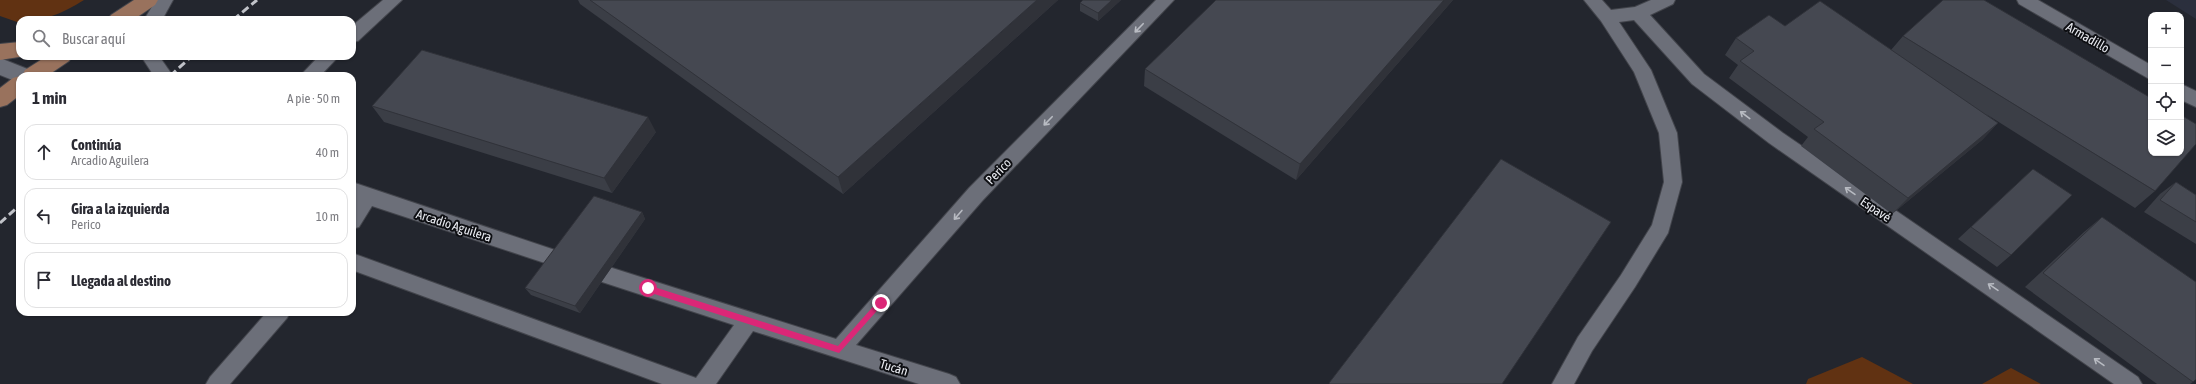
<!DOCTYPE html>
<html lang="es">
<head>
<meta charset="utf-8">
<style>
	:root { --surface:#fff; --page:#f7f7f7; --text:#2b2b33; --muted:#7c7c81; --line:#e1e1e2 }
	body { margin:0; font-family:"Asap Condensed",sans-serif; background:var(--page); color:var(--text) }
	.controls { position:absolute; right:12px; top:12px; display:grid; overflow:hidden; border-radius:8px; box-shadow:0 1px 3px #0004 }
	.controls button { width:36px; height:36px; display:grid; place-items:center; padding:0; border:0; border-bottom:1px solid var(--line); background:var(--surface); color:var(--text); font:20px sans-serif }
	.stop { position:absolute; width:12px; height:12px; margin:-9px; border:3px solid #db2777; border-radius:50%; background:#fff }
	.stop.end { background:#db2777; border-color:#fff; box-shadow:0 1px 4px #0008 }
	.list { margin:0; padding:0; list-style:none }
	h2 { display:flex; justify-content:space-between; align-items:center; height:52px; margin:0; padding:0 16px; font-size:17px }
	h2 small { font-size:13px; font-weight:400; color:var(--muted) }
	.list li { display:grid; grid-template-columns:26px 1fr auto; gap:12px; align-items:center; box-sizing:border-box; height:56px; margin:0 8px 8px; padding:0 8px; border:1px solid var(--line); border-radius:12px }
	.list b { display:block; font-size:15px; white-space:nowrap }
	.list p { margin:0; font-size:13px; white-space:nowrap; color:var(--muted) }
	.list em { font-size:13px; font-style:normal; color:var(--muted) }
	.icon { flex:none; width:22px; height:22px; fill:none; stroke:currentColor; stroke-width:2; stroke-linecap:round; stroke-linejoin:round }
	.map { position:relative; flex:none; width:2196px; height:384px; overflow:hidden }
	.search { position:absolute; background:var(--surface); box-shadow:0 1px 3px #0004; left:16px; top:16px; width:340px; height:44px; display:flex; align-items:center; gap:10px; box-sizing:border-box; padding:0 14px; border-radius:12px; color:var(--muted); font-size:15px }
	.panel { position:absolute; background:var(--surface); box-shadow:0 1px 3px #0004; left:16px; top:72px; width:340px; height:244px; border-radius:12px }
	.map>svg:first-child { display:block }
</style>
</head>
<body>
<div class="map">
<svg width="2196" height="384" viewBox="0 0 2196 384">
	<rect width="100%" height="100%" fill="#23262e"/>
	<!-- built -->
	<polygon fill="#2b2f3d" points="2166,0 2196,0 2196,19"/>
	<!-- green -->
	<g fill="#613212">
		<path d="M0 0H84C61 14 48 20 20 20V23L0 16Z"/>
		<polygon points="1862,357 1913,384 1806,384 1808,379"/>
		<polygon points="2011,368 2041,384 1982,384"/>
	</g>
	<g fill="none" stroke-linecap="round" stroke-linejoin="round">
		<!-- service casing -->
		<g stroke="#42444b" stroke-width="2">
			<g id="service">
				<polygon points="156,0 173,0 162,20 144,20"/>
				<polygon points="383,0 402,0 358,41 352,42 352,26"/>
				<polygon points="1156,0 1174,0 983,200 856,345 949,374 956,377 960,384 919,384 753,331 716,384 662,384 352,270 352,253 696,378 734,325 599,281 596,275 599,269 606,266 836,339 969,188"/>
				<polygon points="1584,0 1602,0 1611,10 1635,7 1651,0 1675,0 1673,4 1650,15 1704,74 1783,133 2138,377 2142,384 2114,384 1769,143 1692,84 1634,20 1619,22 1651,70 1677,133 1682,182 1668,233 1635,287 1592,351 1574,384 1552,384 1578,337 1621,275 1652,225 1664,182 1659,133 1634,72 1601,21"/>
				<polygon points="2017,0 2038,0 2151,65 2151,80 2019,4"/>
				<polygon points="141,56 159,56 173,76 154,76"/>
				<polygon points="319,56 339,56 320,76 300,76"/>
				<polygon points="2181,84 2196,91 2196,107 2181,100"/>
				<polygon points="352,182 564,253 567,259 564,265 557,267 372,206 359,227 352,229 352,205 356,200 352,198"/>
				<polygon points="267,312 290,312 287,318 230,384 206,384 210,377"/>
			</g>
		</g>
		<!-- minor casing -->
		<g stroke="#42444b" stroke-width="2">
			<polygon id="minor" points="0,58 30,70 33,76 20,76 20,83 0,75"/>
		</g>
		<!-- primary casing -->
		<g stroke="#42444b" stroke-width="2">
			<g id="primary">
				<polygon points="134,0 158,0 155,5 133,20 108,20 111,15"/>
				<polygon points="20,42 20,56 25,56 0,60 0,44"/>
				<polygon points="47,56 72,56 69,61 47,76 22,76 25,70"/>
				<polygon points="20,76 20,95 7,105 0,107 0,88 13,78"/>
			</g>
		</g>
		<!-- service -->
		<use href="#service" fill="#6c6f79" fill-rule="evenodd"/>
		<!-- minor -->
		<use href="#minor" fill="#6c6f79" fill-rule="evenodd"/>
		<!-- primary -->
		<use href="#primary" fill="#99725d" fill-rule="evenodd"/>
		<!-- rail -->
		<g stroke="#c1c3c9" stroke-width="3" stroke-dasharray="8 4" stroke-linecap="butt">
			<polyline points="233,20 257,0"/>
			<polyline points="170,76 192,56"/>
			<polyline points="0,223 20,205"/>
		</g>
	</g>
	<!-- wall -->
	<g fill="#3b3e46">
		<polygon points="578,0 1058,0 843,194 580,4"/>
		<polygon points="1121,0 1098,21 1080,11 1080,3"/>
		<polygon points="1453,0 1296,180 1144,86 1145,69"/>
		<polygon points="1785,26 1891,50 1903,36 2155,191 2135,208 1986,114 1998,123 1982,140 1892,214 1801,146 1808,137 1729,78 1738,65 1725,55 1736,38"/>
		<polygon points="372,106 656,132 612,193 384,122"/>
		<polygon points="2033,169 2011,255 1997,267 1958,239"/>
		<polygon points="2176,182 2196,195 2196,244 2144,212 2160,194"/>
		<polygon points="642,212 645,219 580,313 531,295 525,288"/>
		<polygon points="2102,217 2193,382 2190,384 2157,384 2025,287 2084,232"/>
	</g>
	<!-- shaded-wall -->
	<g fill="#303239">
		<polygon points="1037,0 1058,0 843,194 838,177"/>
		<polygon points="1112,0 1121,0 1098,21 1098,13"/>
		<polygon points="1444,0 1453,0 1296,180 1300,164"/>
		<polygon points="648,117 656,132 612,193 604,178"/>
		<polygon points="1998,123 1982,140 1892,214 1908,198"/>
		<polygon points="642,212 645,219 580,313 575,306"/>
	</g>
	<!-- building -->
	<g fill="#454851" stroke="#303239">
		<polygon points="590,0 1037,0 838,177"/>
		<polygon points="1083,0 1112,0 1098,13 1080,3"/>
		<polygon points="1216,0 1444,0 1300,164 1145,69"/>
		<polygon points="1943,0 1984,0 2151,98 2151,153 2181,153 2181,115 2196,124 2196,144 2155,191 1903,36"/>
		<polygon points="1820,1 1998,123 1908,198 1814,129 1824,122 1740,61 1754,51 1736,38 1769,15 1785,26"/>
		<polygon points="422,50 648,117 604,178 372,106"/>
		<polygon points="1501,159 1611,222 1502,384 1330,384 1329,383"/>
		<polygon points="2033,169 2072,195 2011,255 1971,227"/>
		<polygon points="2176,182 2196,195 2196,222 2160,200"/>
		<polygon points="594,196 642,212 575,306 525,288"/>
		<polygon points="2102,217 2196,282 2196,379 2193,382 2043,273"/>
	</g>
	<!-- one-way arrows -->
	<defs><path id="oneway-shaft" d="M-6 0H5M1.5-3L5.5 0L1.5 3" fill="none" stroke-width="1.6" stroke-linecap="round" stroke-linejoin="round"/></defs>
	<g stroke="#b8bbc2">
		<use href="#oneway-shaft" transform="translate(1139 28) rotate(134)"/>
		<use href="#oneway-shaft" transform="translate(1745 115) rotate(-143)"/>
		<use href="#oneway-shaft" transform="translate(1048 121) rotate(134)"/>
		<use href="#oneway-shaft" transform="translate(1850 191) rotate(-145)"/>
		<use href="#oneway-shaft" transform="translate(958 215) rotate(131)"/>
		<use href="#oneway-shaft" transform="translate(1993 287) rotate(-146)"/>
		<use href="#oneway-shaft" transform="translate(2099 362) rotate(-145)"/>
	</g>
	<!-- route -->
	<polygon fill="#db2777" points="648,285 838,346 878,301 881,300 884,303 839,353 645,291 645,286"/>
	<g text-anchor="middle" stroke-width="4" stroke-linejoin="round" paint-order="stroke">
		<!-- street labels -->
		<g font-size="13" fill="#ebedf3" stroke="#0e0f13">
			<text transform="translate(2088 37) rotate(30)" y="5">Armadillo</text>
			<text transform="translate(998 171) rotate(-46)" y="5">Perico</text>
			<text transform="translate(1876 209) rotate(34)" y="5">Espavé</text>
			<text transform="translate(454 225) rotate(18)" y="5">Arcadio Aguilera</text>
			<text transform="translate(894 367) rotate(17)" y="5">Tucán</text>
		</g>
	</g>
</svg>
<div class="controls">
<button>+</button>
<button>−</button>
<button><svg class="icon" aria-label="locate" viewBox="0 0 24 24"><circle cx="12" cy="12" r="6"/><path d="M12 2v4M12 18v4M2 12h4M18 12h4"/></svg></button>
<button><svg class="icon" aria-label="layers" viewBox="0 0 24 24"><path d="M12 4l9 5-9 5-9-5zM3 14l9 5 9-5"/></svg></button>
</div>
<div class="stop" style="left:648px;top:288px"></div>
<div class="stop end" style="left:881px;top:303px"></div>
<div class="search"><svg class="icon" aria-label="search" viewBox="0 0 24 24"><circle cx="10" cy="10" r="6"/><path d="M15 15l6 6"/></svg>Buscar aquí</div>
<section class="panel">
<h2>1 min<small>A pie · 50 m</small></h2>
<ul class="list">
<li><svg class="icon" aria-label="ahead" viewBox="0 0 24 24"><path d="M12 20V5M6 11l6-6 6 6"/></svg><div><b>Continúa</b><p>Arcadio Aguilera</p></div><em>40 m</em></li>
<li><svg class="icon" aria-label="left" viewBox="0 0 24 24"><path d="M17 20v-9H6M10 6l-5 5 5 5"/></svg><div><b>Gira a la izquierda</b><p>Perico</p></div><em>10 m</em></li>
<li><svg class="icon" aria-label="arrive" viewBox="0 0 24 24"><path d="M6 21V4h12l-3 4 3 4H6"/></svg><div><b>Llegada al destino</b></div></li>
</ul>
</section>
</div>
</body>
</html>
